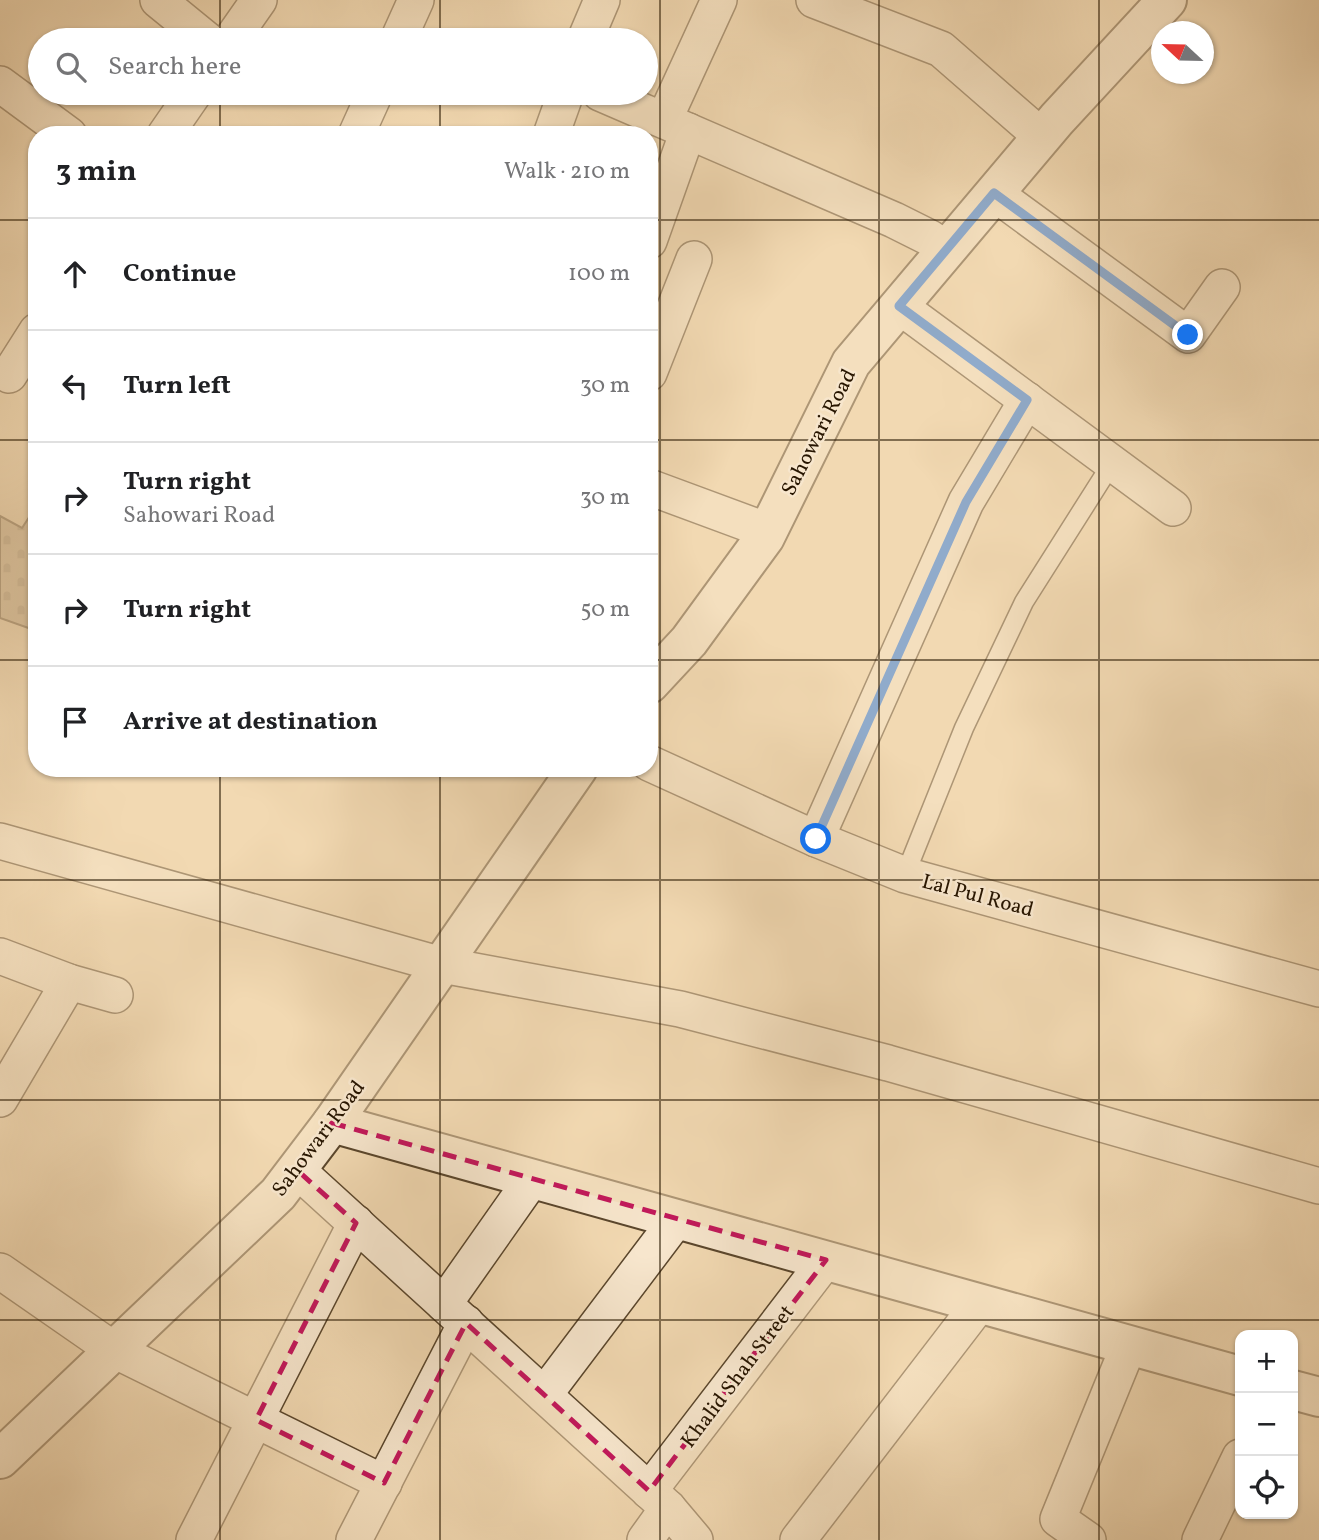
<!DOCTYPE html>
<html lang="en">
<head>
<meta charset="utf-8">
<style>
	:root { --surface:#fff; --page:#f2f2f2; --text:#202124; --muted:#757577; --line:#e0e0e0 }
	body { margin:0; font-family:Vollkorn,serif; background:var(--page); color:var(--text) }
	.controls { position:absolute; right:21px; bottom:21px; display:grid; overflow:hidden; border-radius:14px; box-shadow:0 2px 5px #0004 }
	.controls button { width:63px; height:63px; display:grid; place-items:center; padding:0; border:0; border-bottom:2px solid var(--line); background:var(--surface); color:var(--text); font:35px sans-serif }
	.compass { position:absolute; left:1151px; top:21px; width:63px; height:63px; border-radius:50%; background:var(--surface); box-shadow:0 2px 5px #0004; rotate:292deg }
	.stop { position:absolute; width:21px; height:21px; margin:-16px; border:5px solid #1a73e8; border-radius:50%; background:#fff }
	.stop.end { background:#1a73e8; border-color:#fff; box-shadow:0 2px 7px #0008 }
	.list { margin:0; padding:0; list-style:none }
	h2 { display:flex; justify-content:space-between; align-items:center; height:91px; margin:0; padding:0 28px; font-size:30px }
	h2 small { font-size:23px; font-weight:400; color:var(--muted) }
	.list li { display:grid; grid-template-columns:46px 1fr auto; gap:21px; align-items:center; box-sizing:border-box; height:112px; padding:0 28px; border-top:2px solid var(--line) }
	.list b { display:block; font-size:26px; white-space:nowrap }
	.list p { margin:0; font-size:23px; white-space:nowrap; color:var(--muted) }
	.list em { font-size:23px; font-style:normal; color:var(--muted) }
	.icon { flex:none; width:38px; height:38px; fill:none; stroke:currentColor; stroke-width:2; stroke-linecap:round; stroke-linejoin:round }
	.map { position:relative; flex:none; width:1319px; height:1540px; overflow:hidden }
	.search { position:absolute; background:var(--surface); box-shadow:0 2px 5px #0004; left:28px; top:28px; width:630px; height:77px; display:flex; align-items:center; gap:18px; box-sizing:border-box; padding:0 24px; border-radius:38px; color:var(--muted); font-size:26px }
	.panel { position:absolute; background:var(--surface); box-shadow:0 2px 5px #0004; left:28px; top:126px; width:630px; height:651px; border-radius:28px }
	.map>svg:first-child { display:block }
</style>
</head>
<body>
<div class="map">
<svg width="1319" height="1540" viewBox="0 0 1319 1540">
	<defs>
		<pattern id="cemetery-stones" width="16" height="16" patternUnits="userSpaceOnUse" patternTransform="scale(1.75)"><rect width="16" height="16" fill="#cfb894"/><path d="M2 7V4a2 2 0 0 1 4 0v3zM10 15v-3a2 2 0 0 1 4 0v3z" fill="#b29d7e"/></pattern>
	</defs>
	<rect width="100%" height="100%" fill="#f2d9b2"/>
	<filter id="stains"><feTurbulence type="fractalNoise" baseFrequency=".00286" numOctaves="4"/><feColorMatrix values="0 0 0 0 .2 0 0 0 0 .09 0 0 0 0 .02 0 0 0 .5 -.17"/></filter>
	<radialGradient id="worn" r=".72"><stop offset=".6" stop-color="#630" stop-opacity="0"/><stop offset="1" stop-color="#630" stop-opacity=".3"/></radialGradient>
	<!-- cemetery -->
	<polygon fill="url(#cemetery-stones)" stroke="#7b664a" stroke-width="2" points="37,505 37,631 0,618 0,516 22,528"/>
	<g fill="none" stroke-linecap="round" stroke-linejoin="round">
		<!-- service casing -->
		<g stroke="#5a462c" stroke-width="21">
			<polyline id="service" points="905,875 964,728 1024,602 1112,463"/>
		</g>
		<!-- minor casing -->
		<g stroke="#5a462c" stroke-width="38">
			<g id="minor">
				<polyline points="158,0 207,40"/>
				<polyline points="814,0 941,49 1042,137"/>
				<polyline points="231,40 259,0"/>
				<polyline points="398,40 416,0"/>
				<polyline points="585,40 602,0"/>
				<polyline points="0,84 69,135"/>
				<polyline points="600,93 894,220 930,238 946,249"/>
				<polyline points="664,120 719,0"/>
				<polyline points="165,135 194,93"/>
				<polyline points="356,135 375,93"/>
				<polyline points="551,135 566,93"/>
				<polyline points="994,193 1188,335 1222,287"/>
				<polyline points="649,241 688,131"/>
				<polyline points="899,306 1173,508"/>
				<polyline points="649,373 694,259"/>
				<polyline points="9,375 37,331"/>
				<polyline points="649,487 768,531"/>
				<polyline points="649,763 816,839 905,875 1319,989"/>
				<polyline points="816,839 966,502 1027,400"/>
				<polyline points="0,841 442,965 680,1009 888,1063 1319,1186"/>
				<polyline points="0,956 69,982 115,995"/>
				<polyline points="0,1099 69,982"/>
				<polyline points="297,1170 668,1508 695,1540"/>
				<polyline points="0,1271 114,1350 384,1483"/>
				<polyline points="444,1304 532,1179"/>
				<polyline points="544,1395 677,1219"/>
				<polyline points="649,1491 826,1260"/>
				<polyline points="194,1540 356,1223"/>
				<polyline points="354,1540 466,1323"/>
				<polyline points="645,1540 668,1508"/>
				<polyline points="798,1540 980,1303"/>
				<polyline points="1088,1540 1058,1519 1129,1345"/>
				<polyline points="1200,1540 1240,1457"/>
			</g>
		</g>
		<!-- tertiary casing -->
		<g stroke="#5a462c" stroke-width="42">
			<g id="tertiary">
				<polyline points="649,684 689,641 765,537 851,363 1057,119 1167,0"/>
				<polyline points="332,1123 1240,1376"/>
				<polyline points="1293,1390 1319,1397"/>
				<polyline points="0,1459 278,1194 332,1123 578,768"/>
			</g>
		</g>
		<!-- service -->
		<use href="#service" stroke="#f7e6cd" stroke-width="18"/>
		<!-- minor -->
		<use href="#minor" stroke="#f7e6cd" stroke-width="35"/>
		<!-- tertiary -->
		<use href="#tertiary" stroke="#f7e6cd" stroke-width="38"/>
	</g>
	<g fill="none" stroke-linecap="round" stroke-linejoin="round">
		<!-- route -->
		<polyline stroke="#1a73e8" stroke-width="9" points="816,839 966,502 1027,400 899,306 994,193 1188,335"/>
	</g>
	<!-- marked area -->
	<path d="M0 0H1319V1540H0ZM332 1123 826 1260 649 1491 466 1323 384 1483 256 1420 356 1223 297 1170Z" fill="#f2d9b2" fill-opacity=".55" fill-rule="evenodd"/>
	<path fill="none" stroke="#c2185b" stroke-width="5" stroke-dasharray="14 9" stroke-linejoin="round" d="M332 1123 826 1260 649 1491 466 1323 384 1483 256 1420 356 1223 297 1170Z"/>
	<!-- grid -->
	<path fill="none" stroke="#271500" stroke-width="2" stroke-opacity="0.55" d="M220 0V40M440 0V40M660 0V1540M879 0V1540M1099 0V1540M220 93V135M440 93V135M0 220H37M649 220H1319M0 440H37M649 440H1319M0 660H37M649 660H1319M220 768V1540M440 768V1540M0 880H1319M0 1100H1319M0 1320H1319"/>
	<g text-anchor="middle" stroke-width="5" stroke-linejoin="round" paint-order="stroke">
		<!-- street labels -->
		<g font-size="21" fill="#271500" stroke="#f7e6cd">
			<text transform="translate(818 432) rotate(-63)" y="7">Sahowari Road</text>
			<text transform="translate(978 895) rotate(15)" y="7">Lal Pul Road</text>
			<text transform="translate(318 1138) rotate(-53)" y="7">Sahowari Road</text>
			<text transform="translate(737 1376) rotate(-53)" y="7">Khalid Shah Street</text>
		</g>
	</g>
	<rect width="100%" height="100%" filter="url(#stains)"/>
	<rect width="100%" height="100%" fill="url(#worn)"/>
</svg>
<div class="controls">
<button>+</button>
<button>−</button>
<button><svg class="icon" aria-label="locate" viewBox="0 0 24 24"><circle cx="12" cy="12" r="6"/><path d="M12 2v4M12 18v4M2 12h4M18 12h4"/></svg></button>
</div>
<svg class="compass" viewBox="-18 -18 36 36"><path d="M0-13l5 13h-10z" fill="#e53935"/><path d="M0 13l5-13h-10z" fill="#757577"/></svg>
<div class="stop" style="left:816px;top:839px"></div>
<div class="stop end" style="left:1188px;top:335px"></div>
<div class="search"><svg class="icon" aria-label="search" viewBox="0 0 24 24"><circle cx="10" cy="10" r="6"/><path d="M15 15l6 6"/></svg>Search here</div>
<section class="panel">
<h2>3 min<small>Walk · 210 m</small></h2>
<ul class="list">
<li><svg class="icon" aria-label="ahead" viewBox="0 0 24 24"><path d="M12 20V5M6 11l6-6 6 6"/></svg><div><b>Continue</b></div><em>100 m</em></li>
<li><svg class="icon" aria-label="left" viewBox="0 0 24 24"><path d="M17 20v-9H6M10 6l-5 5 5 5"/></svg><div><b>Turn left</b></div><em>30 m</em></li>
<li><svg class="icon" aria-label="right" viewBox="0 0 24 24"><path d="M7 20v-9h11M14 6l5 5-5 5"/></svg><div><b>Turn right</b><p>Sahowari Road</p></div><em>30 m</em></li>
<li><svg class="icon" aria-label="right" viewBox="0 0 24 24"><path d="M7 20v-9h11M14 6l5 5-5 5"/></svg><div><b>Turn right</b></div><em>50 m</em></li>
<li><svg class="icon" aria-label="arrive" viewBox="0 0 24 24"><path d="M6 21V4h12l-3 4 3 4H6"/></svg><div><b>Arrive at destination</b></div></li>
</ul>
</section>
</div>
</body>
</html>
